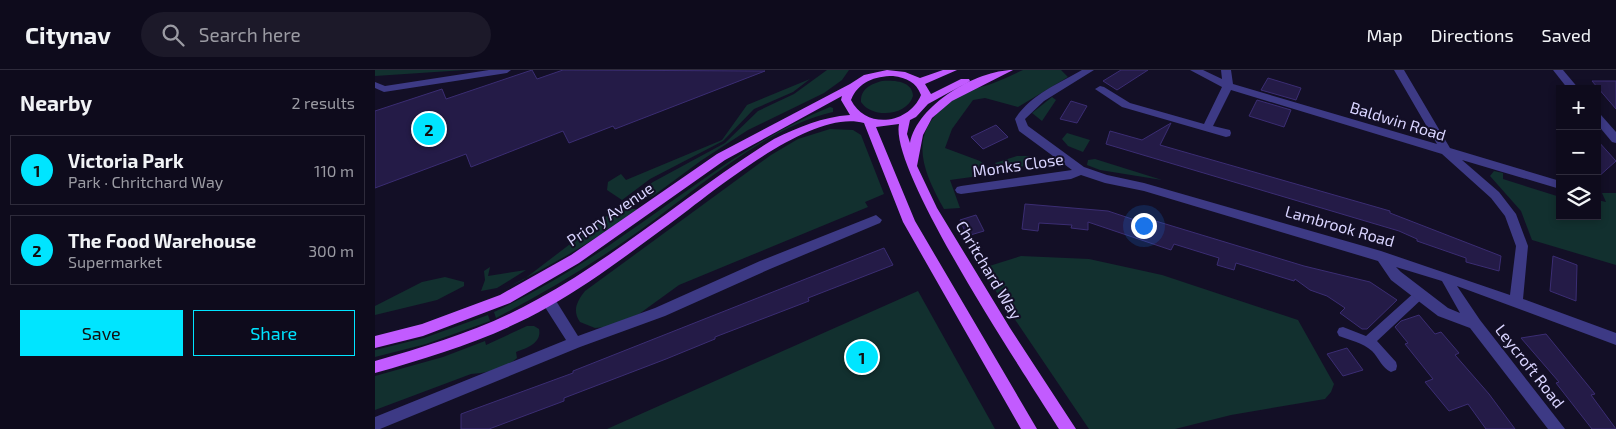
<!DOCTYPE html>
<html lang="en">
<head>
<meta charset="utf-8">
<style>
	:root { --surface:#0e0b1c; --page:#1c1929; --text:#f1f3f6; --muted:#9b9ba3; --line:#2e2b3b; --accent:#00e5ff }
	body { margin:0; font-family:"Exo 2",sans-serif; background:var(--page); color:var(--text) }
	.controls { position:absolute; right:15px; top:15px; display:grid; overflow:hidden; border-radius:0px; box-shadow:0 2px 8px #0003 }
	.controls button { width:45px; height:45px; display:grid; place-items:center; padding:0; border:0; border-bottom:1px solid var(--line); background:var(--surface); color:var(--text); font:25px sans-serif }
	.you { position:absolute; left:768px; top:155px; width:18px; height:18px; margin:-12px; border:4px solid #fff; border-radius:50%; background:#1a73e8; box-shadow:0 0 0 8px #1a73e833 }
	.badge { display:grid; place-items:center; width:32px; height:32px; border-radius:50%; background:var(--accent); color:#111; font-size:16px; font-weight:700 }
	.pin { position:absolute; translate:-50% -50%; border:2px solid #fff; box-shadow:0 1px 5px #0006 }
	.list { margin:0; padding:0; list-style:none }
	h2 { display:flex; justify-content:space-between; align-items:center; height:65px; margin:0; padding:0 20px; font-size:21px }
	h2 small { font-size:16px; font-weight:400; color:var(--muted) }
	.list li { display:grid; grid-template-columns:32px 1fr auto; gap:15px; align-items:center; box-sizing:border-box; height:70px; margin:0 10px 10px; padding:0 10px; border:1px solid var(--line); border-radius:0px }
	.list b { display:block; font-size:19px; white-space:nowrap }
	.list p { margin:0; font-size:16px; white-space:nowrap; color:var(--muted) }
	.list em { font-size:16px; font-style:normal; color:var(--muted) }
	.actions { display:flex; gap:10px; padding:15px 20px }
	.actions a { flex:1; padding:11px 0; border:1px solid var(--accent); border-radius:0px; text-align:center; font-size:18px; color:var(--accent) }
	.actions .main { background:var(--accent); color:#111 }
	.icon { flex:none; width:28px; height:28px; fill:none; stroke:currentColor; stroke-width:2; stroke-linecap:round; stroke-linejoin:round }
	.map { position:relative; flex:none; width:1241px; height:359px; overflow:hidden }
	header { display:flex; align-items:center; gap:30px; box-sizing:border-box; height:70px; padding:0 25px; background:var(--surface); border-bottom:1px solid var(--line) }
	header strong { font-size:24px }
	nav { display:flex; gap:28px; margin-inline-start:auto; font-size:18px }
	.search { width:350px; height:45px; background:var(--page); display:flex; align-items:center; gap:12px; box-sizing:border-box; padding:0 18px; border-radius:28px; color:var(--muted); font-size:19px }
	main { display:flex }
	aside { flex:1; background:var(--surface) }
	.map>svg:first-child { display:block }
</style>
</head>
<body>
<header>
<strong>Citynav</strong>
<div class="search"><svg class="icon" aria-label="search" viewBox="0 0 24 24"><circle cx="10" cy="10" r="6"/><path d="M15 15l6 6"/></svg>Search here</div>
<nav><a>Map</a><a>Directions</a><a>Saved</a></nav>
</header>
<main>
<aside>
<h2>Nearby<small>2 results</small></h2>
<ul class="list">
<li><span class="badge">1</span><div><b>Victoria Park</b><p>Park · Chritchard Way</p></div><em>110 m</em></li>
<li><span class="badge">2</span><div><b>The Food Warehouse</b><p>Supermarket</p></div><em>300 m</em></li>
</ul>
<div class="actions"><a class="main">Save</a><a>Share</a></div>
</aside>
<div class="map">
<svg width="1241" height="359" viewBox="0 0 1241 359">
	<rect width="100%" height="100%" fill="#130f26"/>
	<!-- green -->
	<g fill="#12302f">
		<polygon points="0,0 90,0 0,6"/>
		<polygon points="452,0 474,0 467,10 449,23 373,60 327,90 278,126 253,131 278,112 350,73 383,41 419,24"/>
		<path d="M648 0H686L693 7 643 37 610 28 598 30 577 59 570 78 605 91 611 96V105L575 110 585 138 569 139C541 90 533 55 590 22 598 18 608 17 616 14 627 10 637 5 648 0Z"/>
		<polygon points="435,9 418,22 379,39 348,71 275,109 247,130 232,120 233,112 246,104 251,110 347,70 372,35"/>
		<path d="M507 11C520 10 537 11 538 26 532 46 497 49 486 32 485 19 496 14 507 11Z"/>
		<polygon points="677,27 681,30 667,51 657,43"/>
		<path d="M455 37 458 38V42C390 57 320 121 264 161 218 194 171 222 121 248L119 242C165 220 208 194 249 165 316 119 379 68 455 37Z"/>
		<path d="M455 59 478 60 486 65 509 124 490 132 493 137 304 215 264 244 231 257 220 258 205 252C197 241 202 231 210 221L396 85 423 69Z"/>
		<polygon points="692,63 715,70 708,82 693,76 687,69"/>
		<polygon points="642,86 658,86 645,99 628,102 620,93"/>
		<polygon points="720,89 787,110 725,100 712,95 713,90"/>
		<polygon points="1119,101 1128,103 1128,109 1185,127 1185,146 1222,146 1222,130 1231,132 1227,123 1241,123 1241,195 1157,170 1146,141 1115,106"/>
		<path d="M241 139H266C216 172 167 202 113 226L148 210Z"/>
		<polygon points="646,186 714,189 787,205 923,250 959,314 956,322 950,329 856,345 800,359 714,359 612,208 608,198"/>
		<polygon points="115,197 113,206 151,200 122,218 106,221 110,210 109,201"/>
		<polygon points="70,207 89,212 89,216 62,230 0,245 0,236 47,212"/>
		<polygon points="543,221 620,359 232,359"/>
		<polygon points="113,245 115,251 51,274 0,287 0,280 49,268"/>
		<path d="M152 256H159L164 259C167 273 152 278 141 282L142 288C130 299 112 303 96 304L0 340V306L68 287 110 271 111 275Z"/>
	</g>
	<!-- building -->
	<g fill="#241b47" stroke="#3b2d73">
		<polygon points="157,0 162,9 188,0 390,1 240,59 238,56 194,73 188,61 96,97 91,84 0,118 0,41 67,19 71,29"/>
		<polygon points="746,0 773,0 742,20 728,11"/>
		<polygon points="893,8 926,18 921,30 886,20"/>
		<polygon points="1217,11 1241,11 1241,39"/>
		<polygon points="882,30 916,40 909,57 874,46"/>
		<polygon points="696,31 712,36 702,53 685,49"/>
		<polygon points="796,53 785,75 1015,141 1015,143 1126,186 1124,201 1091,192 1091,188 1042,171 1042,169 1024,161 731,74 735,61 767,70"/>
		<polygon points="621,55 633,67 608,79 596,67"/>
		<polygon points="1222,70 1241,91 1222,108"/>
		<polygon points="650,134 733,141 772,154 774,149 929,196 995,212 1022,230 992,259 987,259 965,243 970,238 952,226 935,220 920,209 919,211 861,193 859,200 842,195 844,188 799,174 796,180 713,152 713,160 696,158 697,155 664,153 663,161 647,159"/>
		<polygon points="601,145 609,161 592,166 585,150"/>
		<polygon points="509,178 518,195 433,228 434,231 340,267 340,269 291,289 189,328 189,331 114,359 86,359 86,344 198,303 198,301"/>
		<polygon points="1178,186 1202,195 1201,231 1175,221"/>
		<polygon points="1044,245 1060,264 1066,262 1084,283 1080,285 1114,324 1140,359 1111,359 1093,334 1074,341 1050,312 1058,309 1030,274 1033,273 1020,257 1026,251"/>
		<polygon points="1171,264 1220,324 1216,325 1241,359 1217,359 1181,313 1184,312 1146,268"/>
		<polygon points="972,278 988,300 968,306 952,284"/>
	</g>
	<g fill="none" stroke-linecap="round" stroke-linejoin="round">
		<!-- lane -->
		<g fill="#3d3a85" fill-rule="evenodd">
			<polygon points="114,0 136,0 132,3 9,22 0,18 0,12 10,16"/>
			<path d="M1045 219 1049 221 1051 224 1049 227 1002 271 1021 292 1022 296 1021 300 1016 302C1007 298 1004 288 997 281 988 273 975 270 964 266L962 262 964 258 968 257 991 266 1041 221Z"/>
		</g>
		<!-- street -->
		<g fill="#3d3a85" fill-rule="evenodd">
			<path d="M707 0H719L669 31 650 49 653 56 709 97 732 105 769 113 1006 181 1135 225 1141 176 1130 146 1116 128 1067 84 856 20 838 56 855 60 856 63 855 66 851 67 747 37 720 19 725 16 729 17 755 33 829 54 847 17 815 0H828L847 9 846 0H856L858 14 1062 74 1019 0H1029L1075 78 1185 111V119L1087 90 1124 122 1141 144 1153 176 1148 229 1241 263V275L1082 216 1105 250 1190 359H1173L1095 258 1063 246 1016 210 1003 191 769 121 730 113 706 105 696 109 586 124 582 123 580 120 582 117 586 116 697 100 644 61 640 49C655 25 683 14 707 0ZM1021 197 1067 211 1085 243 1073 238 1026 202Z"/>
			<polygon points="1178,0 1188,0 1204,19 1193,19"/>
			<polygon points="1222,44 1226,45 1241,62 1241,73 1237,72 1222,54"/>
			<polygon points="501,145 507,150 505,153 395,199 290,246 205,277 5,359 0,359 0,347 191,270 168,234 166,230 168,226 173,225 178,226 203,266 280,238 385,191"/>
		</g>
		<!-- primary -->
		<path fill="#c25bff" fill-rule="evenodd" d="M512 0 530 2 545 8 568 0H582L550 14 556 24 586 9H594L595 11 553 34 541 47 535 50 532 64 535 73C542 35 602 0 638 0L577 31 557 48 548 65 542 96 562 138 635 258 701 359H684C653 309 514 102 524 54L501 57 540 151 662 359H646L528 152 489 53C435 37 331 128 289 158 251 186 214 214 173 237 119 268 59 286 0 303V291C56 275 112 258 163 229 247 183 318 119 399 69 424 57 447 47 475 45L466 30 467 26 350 90 204 193 135 233 48 266 0 278V266L47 254 125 225 196 185 342 84 475 14 489 5ZM518 6C532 8 541 12 546 25 534 54 491 60 476 30 483 12 500 6 518 6Z"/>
	</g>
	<g text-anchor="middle" stroke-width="4" stroke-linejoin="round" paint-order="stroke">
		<!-- street labels -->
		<g font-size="16" fill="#d9d4ff" stroke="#130f26">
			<text transform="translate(1023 51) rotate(17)" y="6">Baldwin Road</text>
			<text transform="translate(643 95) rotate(-8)" y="6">Monks Close</text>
			<text transform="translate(235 144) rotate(-34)" y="6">Priory Avenue</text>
			<text transform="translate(965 156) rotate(16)" y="6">Lambrook Road</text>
			<text transform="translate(614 200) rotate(59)" y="6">Chritchard Way</text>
			<text transform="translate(1155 296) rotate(52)" y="6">Leycroft Road</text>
		</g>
	</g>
</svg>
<div class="controls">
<button>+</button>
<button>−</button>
<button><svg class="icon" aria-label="layers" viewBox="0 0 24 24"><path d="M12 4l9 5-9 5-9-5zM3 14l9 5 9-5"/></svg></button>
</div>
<div class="you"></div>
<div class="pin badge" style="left:487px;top:287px">1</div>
<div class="pin badge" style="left:54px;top:59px">2</div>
</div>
</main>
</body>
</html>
